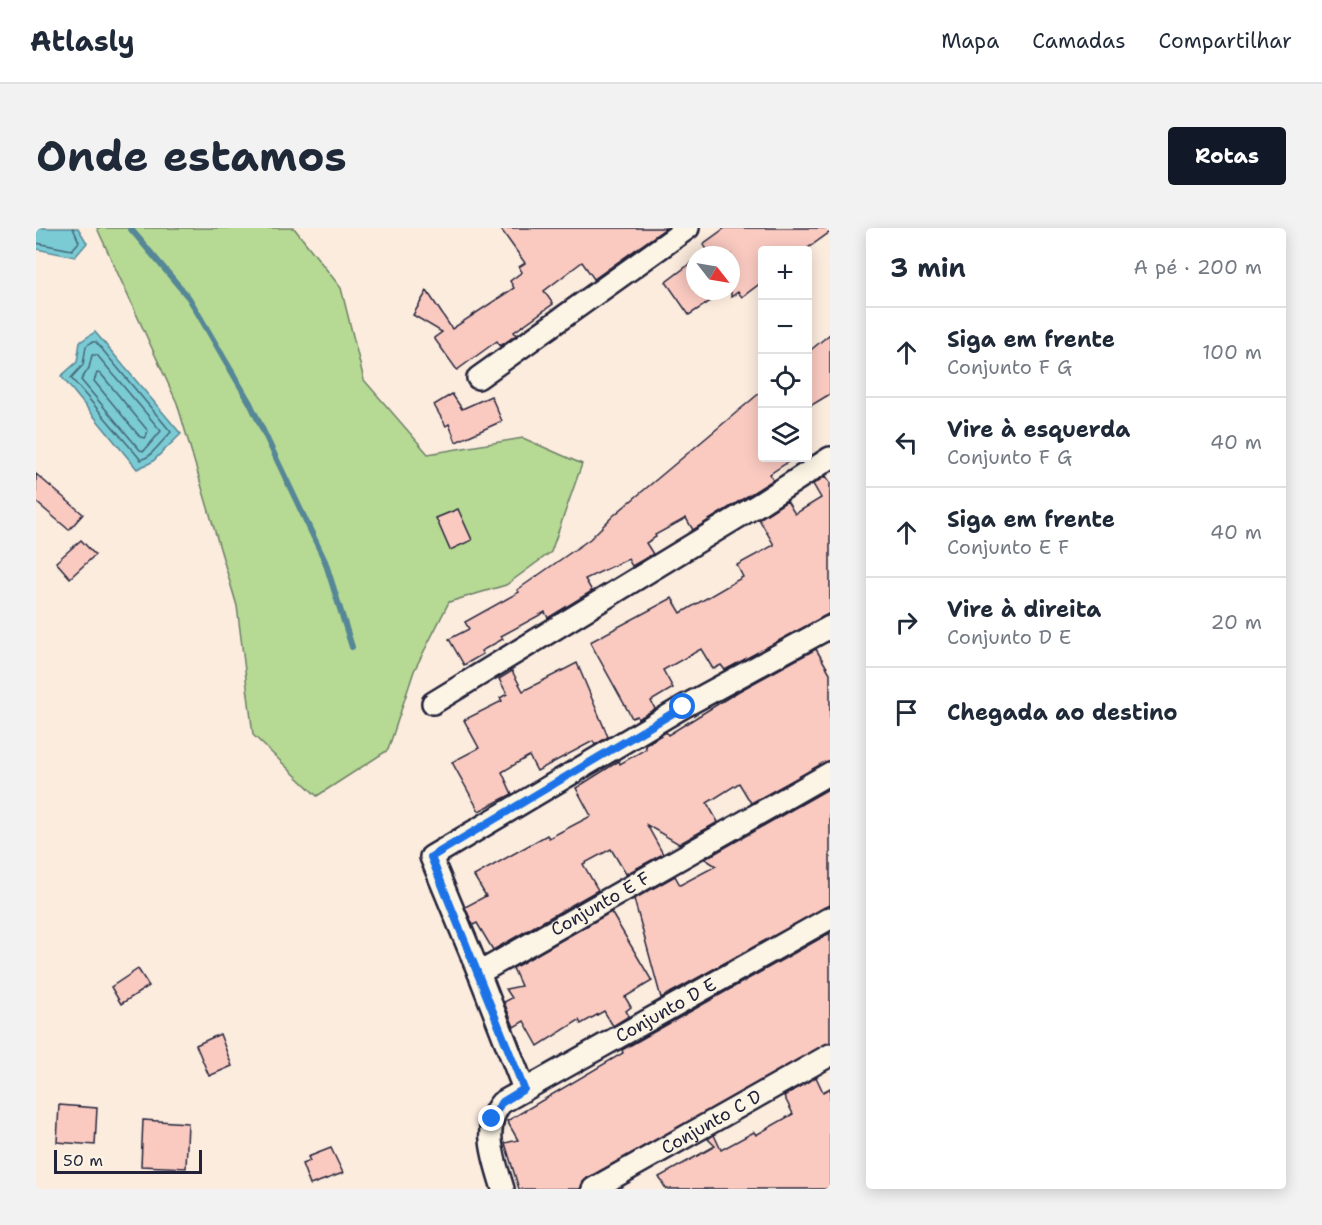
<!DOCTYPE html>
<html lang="pt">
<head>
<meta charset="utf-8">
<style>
	:root { --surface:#fff; --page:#f2f2f3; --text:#1f2937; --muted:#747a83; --line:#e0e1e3; --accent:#111827 }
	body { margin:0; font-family:"Shantell Sans",sans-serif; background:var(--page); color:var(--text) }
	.controls { position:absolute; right:18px; top:18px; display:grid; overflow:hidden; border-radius:6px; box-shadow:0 3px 15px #0003 }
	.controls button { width:54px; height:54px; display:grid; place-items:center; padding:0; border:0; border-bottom:2px solid var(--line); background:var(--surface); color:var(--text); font:30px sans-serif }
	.compass { position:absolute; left:650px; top:18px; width:54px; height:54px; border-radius:50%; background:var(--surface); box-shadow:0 3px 15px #0003; rotate:121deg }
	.scale { position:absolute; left:18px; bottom:15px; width:148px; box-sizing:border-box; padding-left:6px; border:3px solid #22223b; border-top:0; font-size:16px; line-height:21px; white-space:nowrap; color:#22223b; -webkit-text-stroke:4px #fcf5e5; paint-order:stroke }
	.stop { position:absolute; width:18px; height:18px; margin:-14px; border:4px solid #1a73e8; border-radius:50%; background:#fff }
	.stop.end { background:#1a73e8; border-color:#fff; box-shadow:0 2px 6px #0008 }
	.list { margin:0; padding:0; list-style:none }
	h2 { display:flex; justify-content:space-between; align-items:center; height:78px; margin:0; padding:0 24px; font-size:26px }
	h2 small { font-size:20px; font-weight:400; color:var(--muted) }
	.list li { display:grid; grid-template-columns:39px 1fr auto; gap:18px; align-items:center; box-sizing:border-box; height:90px; padding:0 24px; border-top:2px solid var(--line) }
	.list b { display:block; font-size:22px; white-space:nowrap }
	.list p { margin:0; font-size:20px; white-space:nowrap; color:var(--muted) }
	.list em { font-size:20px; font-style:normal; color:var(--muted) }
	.icon { flex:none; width:33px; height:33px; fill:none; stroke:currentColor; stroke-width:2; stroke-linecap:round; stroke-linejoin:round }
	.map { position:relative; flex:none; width:794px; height:961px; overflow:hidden; border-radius:6px }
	header { display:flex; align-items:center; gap:36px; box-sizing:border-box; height:84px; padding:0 30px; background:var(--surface); border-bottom:2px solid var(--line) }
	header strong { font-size:28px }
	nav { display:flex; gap:33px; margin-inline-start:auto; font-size:21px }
	.intro { display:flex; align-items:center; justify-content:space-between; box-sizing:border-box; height:144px; padding:0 36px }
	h1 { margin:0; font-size:42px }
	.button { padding:15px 27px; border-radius:6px; background:var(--accent); color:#fff; font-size:21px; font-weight:700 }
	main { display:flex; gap:36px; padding:0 36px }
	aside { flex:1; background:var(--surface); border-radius:6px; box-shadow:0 3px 15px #0003 }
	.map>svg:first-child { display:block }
</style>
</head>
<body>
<header>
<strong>Atlasly</strong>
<nav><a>Mapa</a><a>Camadas</a><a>Compartilhar</a></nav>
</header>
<div class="intro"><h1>Onde estamos</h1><a class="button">Rotas</a></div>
<main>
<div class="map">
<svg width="794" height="961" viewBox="0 0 794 961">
	<rect width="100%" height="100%" fill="#fcecde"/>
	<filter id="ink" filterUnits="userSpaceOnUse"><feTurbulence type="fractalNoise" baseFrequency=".0167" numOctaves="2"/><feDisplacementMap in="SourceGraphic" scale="12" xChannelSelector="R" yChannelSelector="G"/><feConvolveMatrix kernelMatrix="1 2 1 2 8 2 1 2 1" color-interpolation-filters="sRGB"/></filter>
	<g filter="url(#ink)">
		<!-- green -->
		<polygon fill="#b6d993" stroke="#6c7e67" stroke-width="1.5" points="61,0 258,0 305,60 328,152 392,226 487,210 546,236 515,324 470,357 413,374 378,443 352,522 281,568 217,507 201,378 141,175"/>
		<!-- water -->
		<g fill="#7acbd4" stroke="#578797" stroke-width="1.5">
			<polygon points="0,0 42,0 51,15 39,29 0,21"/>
			<polygon points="59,104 145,206 116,234 101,241 25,148 41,134 44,114"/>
		</g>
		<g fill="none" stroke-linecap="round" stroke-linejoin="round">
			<!-- shore -->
			<g stroke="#456678" stroke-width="1.5">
				<polyline points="0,15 36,22 43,14 37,0"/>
				<polygon points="56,114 60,114 135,204 113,228 105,232 35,150 47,137 50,118"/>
				<polygon points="56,127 61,127 125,203 108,223 104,222 45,152 53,140"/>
				<polygon points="61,145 65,146 112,203 109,210 104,209 58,153"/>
			</g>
			<!-- stream -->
			<polyline stroke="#578797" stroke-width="6" points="94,0 153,70 214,175 289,333 316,419"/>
		</g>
		<!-- building -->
		<g fill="#facac1" stroke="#22223b" stroke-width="1.5">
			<polygon points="464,0 630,0 558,51 546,34 508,63 517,76 478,104 480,107 464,118 461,113 421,142 398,110 406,104 377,87 391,63 416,101 478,60 474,53 486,44 483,39 489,35"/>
			<polygon points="689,0 794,0 794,4 769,22 726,22 726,54 706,69 702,64 695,69 695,27 675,27 667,16"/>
			<polygon points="659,32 659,63 690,63 653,87 630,54"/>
			<polygon points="794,106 794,166 771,180 771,125"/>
			<polygon points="726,163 726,230 758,230 734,246 737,252 657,302 650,290 619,307 620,309 610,315 617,326 596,338 592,331 549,351 556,363 512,390 509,384 465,408 467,411 445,423 447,426 428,437 413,411 433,401 429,394 483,364 481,362 554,311 577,288"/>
			<polygon points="416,166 426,181 455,168 466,193 420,214 413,196 410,198 398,177"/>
			<polygon points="0,246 47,286 33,302 0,274"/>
			<polygon points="790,248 794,254 794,385 689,442 685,437 677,441 665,421 627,442 637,460 615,473 619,481 602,491 601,488 596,490 554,414 636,370 645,385 707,349 701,337 738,317 723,291 751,273 759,286 785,270 777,256"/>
			<polygon points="422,281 436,312 414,322 400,290"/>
			<polygon points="45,312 59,327 34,350 20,334"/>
			<polygon points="780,421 794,445 794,532 715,575 703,555 671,575 682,594 643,616 611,597 627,626 590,646 575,621 547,636 562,662 457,722 441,695 437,697 429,679 450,668 438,648 511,607 513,610 555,588 540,560 583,533 584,536 610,521 609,517 630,504 632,507 703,463"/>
			<polygon points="541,435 572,509 559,517 557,513 501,543 493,528 466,544 476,566 443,583 416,534 443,520 428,492 466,473 464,470 471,466 463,451 476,443 487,463"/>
			<polygon points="794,560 794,677 625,770 598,671 639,648 644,657 680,638 669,631"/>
			<polygon points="575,684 616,753 589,769 595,779 590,783 593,788 577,798 568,783 545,796 543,792 502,818 488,793 478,799 468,774 476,770 470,761 485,758 477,740"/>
			<polygon points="794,705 794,814 551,950 544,961 483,961 469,915 482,912 471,893 587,825 586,822"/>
			<polygon points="102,741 113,758 85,776 75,759"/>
			<polygon points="184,806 196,838 173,848 160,817"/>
			<polygon points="780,849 787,864 794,860 794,961 630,961 623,949 679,918 672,911 678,907 685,922 718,904 720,907 757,886 748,868"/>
			<polygon points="23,877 61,880 59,917 21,914"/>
			<polygon points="107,892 152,895 150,940 105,938"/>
			<polygon points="295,920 307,945 274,957 266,936 274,933 272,929"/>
		</g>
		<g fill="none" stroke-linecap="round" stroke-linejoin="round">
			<!-- street casing -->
			<g stroke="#22223b" stroke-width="26">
				<g id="street">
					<polyline points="442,150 652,0"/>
					<polyline points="397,475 725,275 794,230"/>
					<polyline points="443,745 395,629 647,479 794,399"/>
					<path id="s1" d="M488 861 443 745 794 545"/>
					<path id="s2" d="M467 961C459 934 445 899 465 875L794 690"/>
					<path id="s3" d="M557 961 794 827"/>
				</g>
			</g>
			<!-- street -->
			<use href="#street" stroke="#fcf5e5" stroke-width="21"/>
		</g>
	</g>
	<g fill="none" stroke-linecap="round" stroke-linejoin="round" filter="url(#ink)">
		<!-- route -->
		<polyline stroke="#1a73e8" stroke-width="8" points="456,891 465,875 488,861 395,629 647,479"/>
	</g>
	<g text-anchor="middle" stroke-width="5" stroke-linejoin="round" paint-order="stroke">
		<!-- street labels -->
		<g font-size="18" fill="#22223b" stroke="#fcf5e5">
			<text dy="6" stroke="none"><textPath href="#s1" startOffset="264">Conjunto E F</textPath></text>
			<text dy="6" stroke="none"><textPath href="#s2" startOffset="279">Conjunto D E</textPath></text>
			<text dy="6" stroke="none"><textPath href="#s3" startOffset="136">Conjunto C D</textPath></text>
		</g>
	</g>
</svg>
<div class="controls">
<button>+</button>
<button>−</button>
<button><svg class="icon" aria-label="locate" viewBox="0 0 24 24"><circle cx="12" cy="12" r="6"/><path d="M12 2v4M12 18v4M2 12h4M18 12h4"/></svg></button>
<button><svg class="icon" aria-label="layers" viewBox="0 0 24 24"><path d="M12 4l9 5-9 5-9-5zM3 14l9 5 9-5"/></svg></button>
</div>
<svg class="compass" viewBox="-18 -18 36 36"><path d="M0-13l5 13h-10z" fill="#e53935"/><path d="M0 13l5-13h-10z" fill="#747a83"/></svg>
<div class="scale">50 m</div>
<div class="stop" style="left:647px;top:479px"></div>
<div class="stop end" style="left:456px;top:891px"></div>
</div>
<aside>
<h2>3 min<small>A pé · 200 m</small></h2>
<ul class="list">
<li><svg class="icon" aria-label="ahead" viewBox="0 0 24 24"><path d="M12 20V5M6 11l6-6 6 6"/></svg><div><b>Siga em frente</b><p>Conjunto F G</p></div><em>100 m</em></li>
<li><svg class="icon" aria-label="left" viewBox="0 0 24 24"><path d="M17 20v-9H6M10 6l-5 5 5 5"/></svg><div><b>Vire à esquerda</b><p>Conjunto F G</p></div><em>40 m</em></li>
<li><svg class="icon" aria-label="ahead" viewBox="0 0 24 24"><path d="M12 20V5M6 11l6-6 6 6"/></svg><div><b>Siga em frente</b><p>Conjunto E F</p></div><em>40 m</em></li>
<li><svg class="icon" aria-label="right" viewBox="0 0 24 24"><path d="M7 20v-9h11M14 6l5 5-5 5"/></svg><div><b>Vire à direita</b><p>Conjunto D E</p></div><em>20 m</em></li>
<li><svg class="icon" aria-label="arrive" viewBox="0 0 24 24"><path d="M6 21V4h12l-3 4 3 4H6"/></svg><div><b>Chegada ao destino</b></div></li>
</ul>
</aside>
</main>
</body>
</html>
